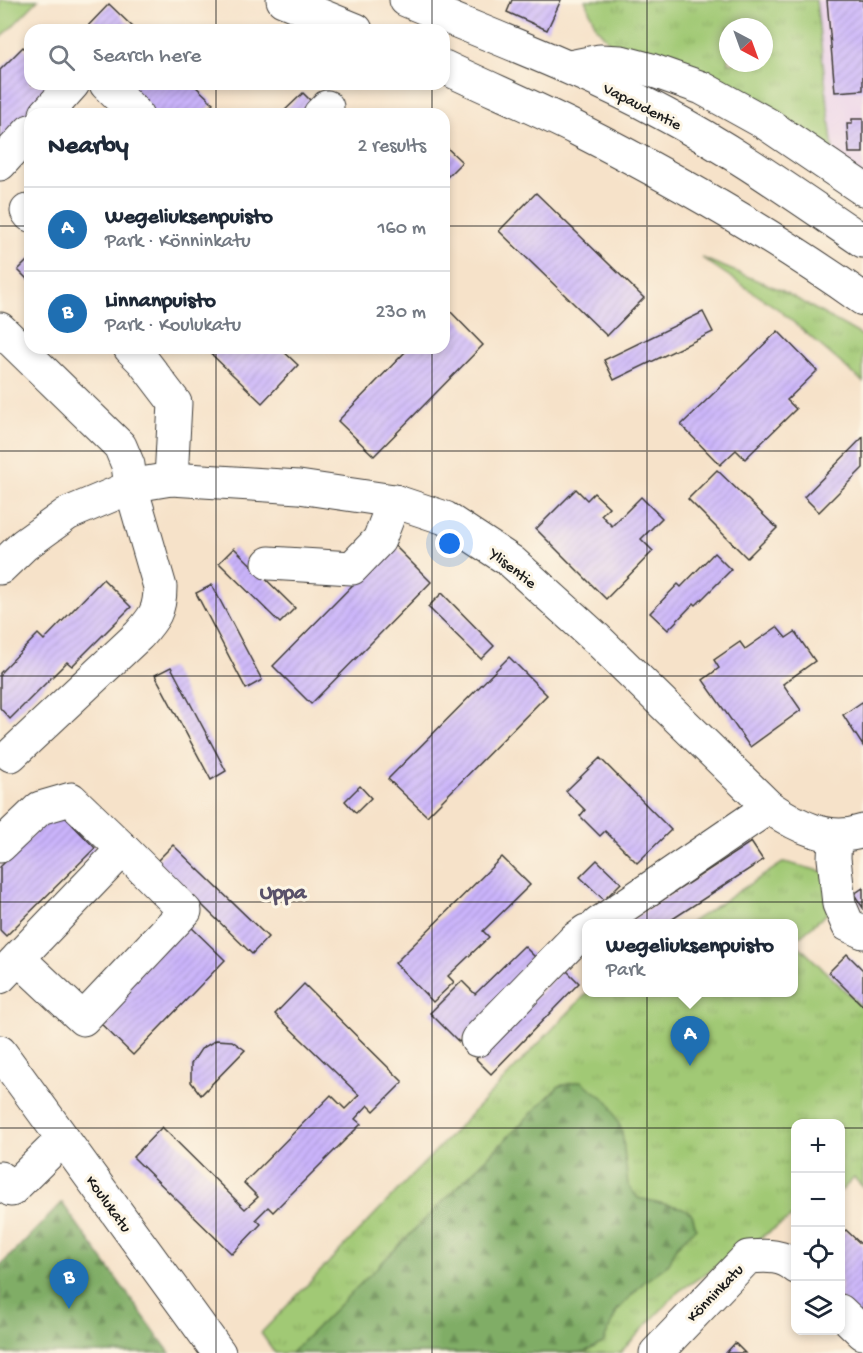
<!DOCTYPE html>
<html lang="en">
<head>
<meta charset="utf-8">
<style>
	:root { --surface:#fff; --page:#f6f6f7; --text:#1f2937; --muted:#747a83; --line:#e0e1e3; --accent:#1f6fb2 }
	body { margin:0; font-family:"Gochi Hand",sans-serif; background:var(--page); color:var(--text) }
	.controls { position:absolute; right:18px; bottom:18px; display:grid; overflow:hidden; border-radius:12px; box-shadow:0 3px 9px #0003 }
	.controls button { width:54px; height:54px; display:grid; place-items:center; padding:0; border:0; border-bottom:2px solid var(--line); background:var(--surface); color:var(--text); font:30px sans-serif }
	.compass { position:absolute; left:719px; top:18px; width:54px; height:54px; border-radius:50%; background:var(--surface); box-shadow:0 3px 9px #0003; rotate:139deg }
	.you { position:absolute; left:450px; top:544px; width:21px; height:21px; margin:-15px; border:4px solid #fff; border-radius:50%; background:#1a73e8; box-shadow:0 0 0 9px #1a73e833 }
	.badge { display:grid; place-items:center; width:39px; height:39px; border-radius:50%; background:var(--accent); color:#fff; font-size:20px; font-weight:700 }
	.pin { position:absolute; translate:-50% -50px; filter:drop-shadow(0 2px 3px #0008) }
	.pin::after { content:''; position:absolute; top:32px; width:21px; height:18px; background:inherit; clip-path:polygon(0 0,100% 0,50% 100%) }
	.popup { position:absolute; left:582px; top:919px; width:216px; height:78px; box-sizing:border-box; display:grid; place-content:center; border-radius:12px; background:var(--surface); filter:drop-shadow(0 2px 4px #0005); font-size:20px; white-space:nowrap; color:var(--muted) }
	.popup b { font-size:22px; color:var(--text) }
	.popup::after { content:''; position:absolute; left:50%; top:100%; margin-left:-12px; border:12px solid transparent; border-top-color:var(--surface) }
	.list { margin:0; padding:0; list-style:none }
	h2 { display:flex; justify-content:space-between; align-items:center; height:78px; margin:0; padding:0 24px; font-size:26px }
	h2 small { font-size:20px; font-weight:400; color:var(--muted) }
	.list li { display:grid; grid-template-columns:39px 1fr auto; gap:18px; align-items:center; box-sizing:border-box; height:84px; padding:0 24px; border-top:2px solid var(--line) }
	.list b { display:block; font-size:22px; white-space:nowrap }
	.list p { margin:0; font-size:20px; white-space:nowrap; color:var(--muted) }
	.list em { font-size:20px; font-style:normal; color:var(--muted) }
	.icon { flex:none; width:33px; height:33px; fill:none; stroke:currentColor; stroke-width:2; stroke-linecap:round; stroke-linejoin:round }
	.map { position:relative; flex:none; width:863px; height:1353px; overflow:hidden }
	.search { position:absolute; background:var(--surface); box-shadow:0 3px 9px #0003; left:24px; top:24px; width:426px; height:66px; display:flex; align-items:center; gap:15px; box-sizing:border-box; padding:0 21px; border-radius:18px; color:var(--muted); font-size:22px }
	.panel { position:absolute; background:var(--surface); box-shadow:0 3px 9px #0003; left:24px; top:108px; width:426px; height:246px; border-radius:18px }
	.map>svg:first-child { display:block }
</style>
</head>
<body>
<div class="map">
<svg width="863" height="1353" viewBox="0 0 863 1353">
	<defs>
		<pattern id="grass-tufts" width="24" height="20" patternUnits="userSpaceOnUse" patternTransform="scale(1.5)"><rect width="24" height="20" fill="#a1c974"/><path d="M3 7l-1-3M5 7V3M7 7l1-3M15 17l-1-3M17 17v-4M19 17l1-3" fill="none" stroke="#8aac64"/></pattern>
		<pattern id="forest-firs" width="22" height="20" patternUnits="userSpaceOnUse" patternTransform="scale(1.5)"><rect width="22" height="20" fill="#80ad66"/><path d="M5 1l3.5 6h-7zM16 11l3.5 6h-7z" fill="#688c53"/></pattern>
		<pattern id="building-hatch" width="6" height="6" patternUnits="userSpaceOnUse" patternTransform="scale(1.5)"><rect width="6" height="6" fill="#cab4fb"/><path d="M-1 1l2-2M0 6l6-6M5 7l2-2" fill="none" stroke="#ad9ad7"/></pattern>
	</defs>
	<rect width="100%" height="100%" fill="#fcf5e5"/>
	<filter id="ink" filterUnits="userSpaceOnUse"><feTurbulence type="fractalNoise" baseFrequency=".0167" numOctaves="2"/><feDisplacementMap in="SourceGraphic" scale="12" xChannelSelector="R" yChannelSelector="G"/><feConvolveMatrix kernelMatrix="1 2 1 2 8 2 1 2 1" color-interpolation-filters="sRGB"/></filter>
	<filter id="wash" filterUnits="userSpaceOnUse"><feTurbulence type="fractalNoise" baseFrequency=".008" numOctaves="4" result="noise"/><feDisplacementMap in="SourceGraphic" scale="24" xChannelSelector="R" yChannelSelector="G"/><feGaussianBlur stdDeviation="1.35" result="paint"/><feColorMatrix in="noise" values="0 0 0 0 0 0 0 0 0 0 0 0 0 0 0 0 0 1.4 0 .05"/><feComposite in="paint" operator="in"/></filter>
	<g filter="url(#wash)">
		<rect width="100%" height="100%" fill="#f6e2c9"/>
		<!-- built -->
		<polygon fill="#ebd1eb" points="816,0 863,0 863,180 834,160"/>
		<!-- grass -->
		<g fill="url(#grass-tufts)" stroke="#5e7248" stroke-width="1.5" fill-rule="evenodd">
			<path d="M585 0H816L834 160 612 45 596 27ZM728 27H764V63H728Z"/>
			<polygon points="702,258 781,290 863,336 863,382 778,309"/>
			<polygon points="784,862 824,872 835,907 794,941 863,1008 863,1187 854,1178 841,1191 840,1124 796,1124 795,1215 679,1291 620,1353 275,1353 261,1333 587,993 794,992 794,924 690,923"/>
		</g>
		<!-- forest -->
		<g fill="url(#forest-firs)" stroke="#4e6441" stroke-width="1.5">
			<polygon points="581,1081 609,1102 622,1131 628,1185 638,1198 683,1208 692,1214 696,1228 676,1247 669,1264 644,1282 617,1311 603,1343 584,1352 566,1353 291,1353 559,1086"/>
			<polygon points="62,1203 170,1353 0,1353 0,1266"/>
		</g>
		<!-- garden -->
		<polygon fill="#a1c974" stroke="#5e7248" stroke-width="1.5" points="0,0 38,0 0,39"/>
		<g id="blocks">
			<!-- building -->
			<g fill="url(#building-hatch)">
				<polygon points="512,0 561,0 547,30 507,12"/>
				<polygon points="827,0 863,0 863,90 835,92"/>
				<polygon points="109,4 136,30 84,30"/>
				<polygon points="23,47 30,54 30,84 59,84 0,143 0,70"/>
				<polygon points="119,84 193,84 213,103 202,114 151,114"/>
				<polygon points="303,93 314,104 304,114 281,114"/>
				<polygon points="852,119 863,119 863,153 849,153 847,124 852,124"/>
				<polygon points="444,145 462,162 444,180"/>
				<polygon points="536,193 644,298 607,336 499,231"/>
				<polygon points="30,258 30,282 18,270"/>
				<polygon points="448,309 483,345 374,456 338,421 409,348 444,348 444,313"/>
				<polygon points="703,312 713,332 614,380 604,360"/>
				<polygon points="778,331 817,371 787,400 796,409 745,459 736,450 720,465 681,425"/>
				<polygon points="205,348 280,348 298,365 262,403"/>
				<polygon points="863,437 863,468 819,512 804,497"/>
				<polygon points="717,470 777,528 747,558 688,499"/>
				<polygon points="576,489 587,500 594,493 609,507 601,515 612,526 641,497 662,518 641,539 653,551 606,599 536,529"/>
				<polygon points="393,544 431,582 311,704 273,666"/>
				<polygon points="234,548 295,608 280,623 219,563"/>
				<polygon points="714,553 731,570 696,605 694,603 668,630 650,613 678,584 681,587"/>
				<polygon points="103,579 131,607 72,666 67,662 10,719 0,708 0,673 38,634 44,640"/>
				<polygon points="212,585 262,680 246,689 196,593"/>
				<polygon points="442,593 494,646 481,659 428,607"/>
				<polygon points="777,627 786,638 795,632 815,661 783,684 801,710 750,747 703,680 719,668 714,660 740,642 745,649"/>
				<polygon points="509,657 547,695 427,816 388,779"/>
				<polygon points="171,667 226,771 211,780 155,675"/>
				<polygon points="862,702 863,704 863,746 843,715"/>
				<polygon points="600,758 671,830 637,863 605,831 600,836 580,816 585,810 566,791"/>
				<polygon points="360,786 371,798 356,813 345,801"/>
				<polygon points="58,810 95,848 6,936 0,930 0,867"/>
				<polygon points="751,842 763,860 665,924 626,924"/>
				<polygon points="173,845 268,937 252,954 157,861"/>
				<polygon points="502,857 530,885 483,931 489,937 448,976 454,982 433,1002 395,963"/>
				<polygon points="597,860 621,883 604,900 580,877"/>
				<polygon points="863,888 863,908 854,894"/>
				<polygon points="186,922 225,960 133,1055 95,1018"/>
				<polygon points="524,946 540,962 459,1042 430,1013 462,981 475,994"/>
				<polygon points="847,954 863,970 863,1006 829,972"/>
				<polygon points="564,968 579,983 491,1074 476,1059"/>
				<polygon points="304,984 403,1082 374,1111 368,1105 355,1119 361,1124 273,1212 268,1207 256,1219 261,1224 232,1254 133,1157 162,1127 245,1209 258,1197 244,1183 331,1095 345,1109 359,1095 275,1014"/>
				<polygon points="216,1040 232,1041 245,1050 201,1095 191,1082 191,1064 201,1049"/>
				<polygon points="846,1230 863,1246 863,1320 840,1298 840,1235"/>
				<polygon points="735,1343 745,1353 726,1353"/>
			</g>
		</g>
	</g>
	<g filter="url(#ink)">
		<use href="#blocks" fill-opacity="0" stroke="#3d3a36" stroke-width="1.5"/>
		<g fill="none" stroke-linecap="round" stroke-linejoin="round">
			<!-- minor casing -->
			<g stroke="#3d3a36" stroke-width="35">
				<g id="minor">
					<polyline points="570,67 600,61 621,62 651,70 702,88 767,124 863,189"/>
					<polyline points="106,84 136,114"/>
					<polyline points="46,114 73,84"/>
					<polyline points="320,114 327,107"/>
					<polyline points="0,164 30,131"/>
					<polyline points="27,211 30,215"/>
					<path d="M0 329 120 446 128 465 131 487 160 587C160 611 154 618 139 635L11 755"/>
					<polyline points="130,348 143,361 175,403 171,479"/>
					<polyline points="269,563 352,568 379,540 394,501"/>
					<path d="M0 568 24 545 67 514 131 487 147 483 171 479 299 487 394 501 445 518 512 562 597 639 769 807C797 826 829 843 863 831"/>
					<polyline points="835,836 834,858 839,904 848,925 863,932"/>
					<polyline points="0,846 40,808 71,799 123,849"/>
					<polyline points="598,924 769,807"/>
					<polyline points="0,977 123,849 185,911 83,1019 18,958"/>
					<polyline points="477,1040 575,939 586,931"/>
					<polyline points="0,1052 219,1353"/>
					<polyline points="0,1178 11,1190 63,1139"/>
					<polyline points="840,1311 863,1333"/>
					<path d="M656 1353 748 1257C765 1256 782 1254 796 1267"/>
				</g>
			</g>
			<!-- major casing -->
			<g stroke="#3d3a36" stroke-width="35">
				<g id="major">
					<polyline points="283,0 356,30"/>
					<path d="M406 0C493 37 581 69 664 114 734 151 798 197 863 241"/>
					<path d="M444 67C488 88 533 107 577 129 675 179 773 235 863 299"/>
				</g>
			</g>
			<!-- minor -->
			<use href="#minor" stroke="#fff" stroke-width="33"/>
			<!-- major -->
			<use href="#major" stroke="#fff" stroke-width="33"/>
		</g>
	</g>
	<!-- grid -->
	<path fill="none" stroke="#1c1c1c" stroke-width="1.5" stroke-opacity="0.55" d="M216 0V30M432 0V30M647 0V1353M216 84V114M432 84V114M0 226H30M444 226H863M216 348V1353M432 348V1353M0 451H863M0 676H863M0 902H863M0 1128H796M840 1128H863"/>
	<g text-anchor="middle" stroke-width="6" stroke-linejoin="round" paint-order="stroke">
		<!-- street labels -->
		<g font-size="16" fill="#1c1c1c" stroke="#fcf5e5">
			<text transform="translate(643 105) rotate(27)" y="6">Vapaudentie</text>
			<text transform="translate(514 567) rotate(38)" y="6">Ylisentie</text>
			<text transform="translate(110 1203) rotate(54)" y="6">Koulukatu</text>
			<text transform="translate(714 1292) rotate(-46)" y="6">Könninkatu</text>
		</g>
		<!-- district labels -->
		<g font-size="22" font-weight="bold" fill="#59516a" stroke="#fcf5e5">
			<text x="283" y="898">Uppa</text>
		</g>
	</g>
</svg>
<div class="controls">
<button>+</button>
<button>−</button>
<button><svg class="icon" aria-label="locate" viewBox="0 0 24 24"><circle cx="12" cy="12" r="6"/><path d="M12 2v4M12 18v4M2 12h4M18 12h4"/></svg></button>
<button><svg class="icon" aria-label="layers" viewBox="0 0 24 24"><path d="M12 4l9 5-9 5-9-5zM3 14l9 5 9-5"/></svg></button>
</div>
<svg class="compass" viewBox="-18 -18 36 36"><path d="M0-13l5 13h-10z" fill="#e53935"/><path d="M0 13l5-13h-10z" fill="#747a83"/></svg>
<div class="you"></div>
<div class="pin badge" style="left:690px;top:1066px">A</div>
<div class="popup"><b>Wegeliuksenpuisto</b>Park</div>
<div class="pin badge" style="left:69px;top:1309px">B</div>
<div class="search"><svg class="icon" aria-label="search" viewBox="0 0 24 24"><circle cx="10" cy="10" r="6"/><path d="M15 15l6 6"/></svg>Search here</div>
<section class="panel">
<h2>Nearby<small>2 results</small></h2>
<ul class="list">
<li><span class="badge">A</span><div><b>Wegeliuksenpuisto</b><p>Park · Könninkatu</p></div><em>160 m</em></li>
<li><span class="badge">B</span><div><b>Linnanpuisto</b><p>Park · Koulukatu</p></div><em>230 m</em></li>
</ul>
</section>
</div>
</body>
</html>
